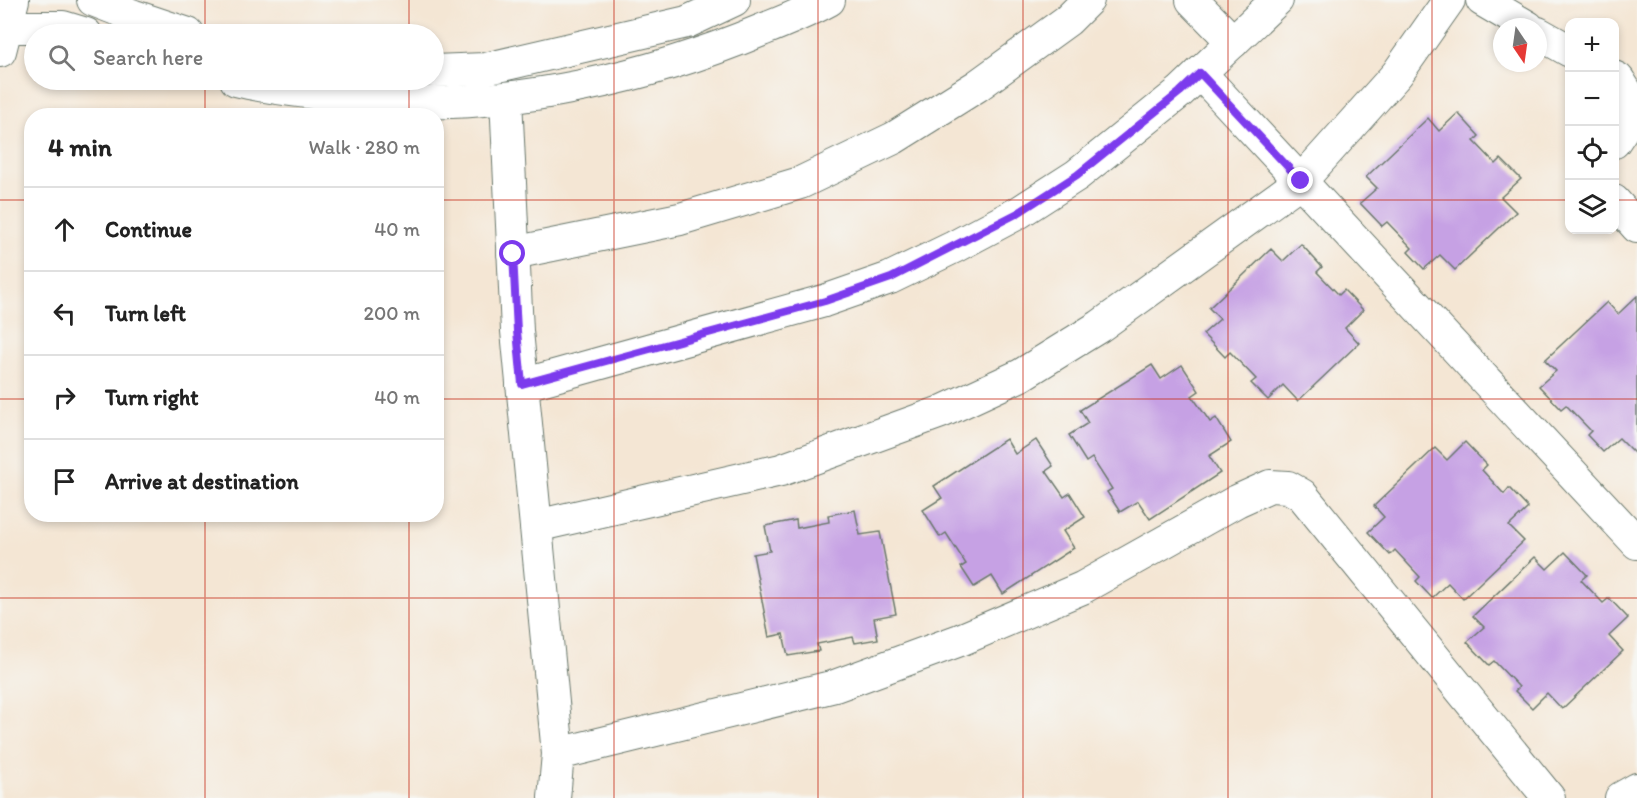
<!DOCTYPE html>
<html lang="en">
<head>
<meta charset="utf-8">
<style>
	:root { --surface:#fff; --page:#f2f2f2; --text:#222; --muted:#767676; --line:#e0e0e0 }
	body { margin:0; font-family:Itim,sans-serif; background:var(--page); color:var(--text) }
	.controls { position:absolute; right:18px; top:18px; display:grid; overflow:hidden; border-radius:12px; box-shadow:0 3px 9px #0003 }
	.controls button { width:54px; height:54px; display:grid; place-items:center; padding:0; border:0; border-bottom:2px solid var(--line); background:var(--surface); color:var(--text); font:30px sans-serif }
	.compass { position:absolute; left:1493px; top:18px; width:54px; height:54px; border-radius:50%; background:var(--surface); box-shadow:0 3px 9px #0003; rotate:167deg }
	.stop { position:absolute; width:18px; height:18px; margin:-14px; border:4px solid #7c3aed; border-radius:50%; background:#fff }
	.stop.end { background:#7c3aed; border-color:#fff; box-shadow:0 2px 6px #0008 }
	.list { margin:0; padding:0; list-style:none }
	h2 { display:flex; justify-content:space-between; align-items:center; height:78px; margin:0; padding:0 24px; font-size:26px }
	h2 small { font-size:20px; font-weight:400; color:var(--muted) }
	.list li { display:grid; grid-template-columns:39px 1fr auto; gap:18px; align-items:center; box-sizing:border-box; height:84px; padding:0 24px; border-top:2px solid var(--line) }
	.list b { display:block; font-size:22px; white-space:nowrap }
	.list em { font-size:20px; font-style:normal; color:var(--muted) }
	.icon { flex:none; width:33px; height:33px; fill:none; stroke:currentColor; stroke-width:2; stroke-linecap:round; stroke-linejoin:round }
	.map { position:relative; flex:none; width:1637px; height:798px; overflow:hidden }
	.search { position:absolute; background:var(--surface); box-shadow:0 3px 9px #0003; left:24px; top:24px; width:420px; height:66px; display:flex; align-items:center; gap:15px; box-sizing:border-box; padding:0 21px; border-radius:33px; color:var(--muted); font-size:22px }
	.panel { position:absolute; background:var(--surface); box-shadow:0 3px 9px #0003; left:24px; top:108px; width:420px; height:414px; border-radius:24px }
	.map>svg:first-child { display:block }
</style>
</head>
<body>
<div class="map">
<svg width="1637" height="798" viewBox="0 0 1637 798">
	<rect width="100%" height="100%" fill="#f6f6f2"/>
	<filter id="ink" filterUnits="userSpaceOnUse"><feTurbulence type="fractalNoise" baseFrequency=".0167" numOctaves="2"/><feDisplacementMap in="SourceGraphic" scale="12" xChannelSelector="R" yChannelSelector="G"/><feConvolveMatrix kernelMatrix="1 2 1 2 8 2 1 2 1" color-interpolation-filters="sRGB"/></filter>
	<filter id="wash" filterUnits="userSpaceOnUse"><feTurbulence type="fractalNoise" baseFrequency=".008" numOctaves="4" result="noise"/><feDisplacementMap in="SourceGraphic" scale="24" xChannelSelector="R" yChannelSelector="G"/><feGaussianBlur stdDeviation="1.35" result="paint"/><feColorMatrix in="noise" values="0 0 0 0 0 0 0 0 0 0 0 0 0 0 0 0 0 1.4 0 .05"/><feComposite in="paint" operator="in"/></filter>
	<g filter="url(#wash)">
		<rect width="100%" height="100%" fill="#f4e6d4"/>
		<g id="blocks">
			<!-- building -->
			<g fill="#c6a1e4">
				<polygon points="1458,113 1479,136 1474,141 1496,164 1501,159 1521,179 1501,197 1516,212 1455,270 1440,255 1424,269 1408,252 1412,248 1387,222 1382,226 1360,203 1377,188 1366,177 1428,118 1439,131"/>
				<polygon points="1301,244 1322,267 1317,272 1339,295 1344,290 1363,310 1345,328 1359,343 1298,401 1283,385 1268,400 1251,383 1256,379 1230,352 1225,357 1203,334 1220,319 1209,308 1271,249 1283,261"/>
				<polygon points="1637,296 1637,450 1634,453 1619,438 1603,452 1587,435 1591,431 1566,405 1561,409 1539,386 1556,371 1545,360 1607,302 1618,314"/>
				<polygon points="1152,365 1161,379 1182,365 1199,391 1192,396 1210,422 1216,418 1231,442 1209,456 1220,473 1150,519 1138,501 1120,512 1107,492 1112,489 1092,458 1086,462 1069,435 1088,423 1080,410"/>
				<polygon points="1006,439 1015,454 1036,440 1053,466 1046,471 1064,497 1070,493 1085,517 1063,531 1074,548 1003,594 992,576 974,587 961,567 966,564 946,533 940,537 923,510 942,498 934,486"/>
				<polygon points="1465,442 1487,465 1482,470 1504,494 1509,488 1528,508 1509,526 1524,541 1463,599 1448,583 1432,598 1416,581 1420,577 1395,550 1390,555 1368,532 1384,517 1374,506 1435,448 1447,460"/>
				<polygon points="855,510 860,535 880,532 896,614 874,618 878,639 855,643 853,637 817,644 819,651 788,656 783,634 769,637 753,554 770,551 765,526 796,520 797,528 829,522 828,515"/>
				<polygon points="1565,552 1587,575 1581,580 1603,603 1609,598 1628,618 1609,636 1623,651 1562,709 1547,693 1532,708 1515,691 1519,687 1494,661 1489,665 1467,642 1484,627 1473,616 1535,557 1547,569"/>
			</g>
		</g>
	</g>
	<g filter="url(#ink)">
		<use href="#blocks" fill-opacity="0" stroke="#6a786c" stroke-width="1.5"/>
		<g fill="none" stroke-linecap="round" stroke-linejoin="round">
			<!-- minor casing -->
			<g stroke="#6a786c" stroke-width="34">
				<g id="minor">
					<polyline points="93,0 134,16 188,34"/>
					<polyline points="1192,0 1233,42"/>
					<polyline points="1482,0 1528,27"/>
					<polyline points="6,27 63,27 86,34"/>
					<polyline points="1538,33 1570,51"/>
					<polyline points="0,51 13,0"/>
					<polyline points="434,71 485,69 687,22 734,0"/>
					<polyline points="1200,73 1637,543"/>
					<polyline points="1614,77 1618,79 1632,101 1628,121 1614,142"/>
					<path d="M236 80C259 86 283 89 307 92 336 96 365 101 394 102 519 107 647 78 762 30 785 21 807 12 829 0"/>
					<polyline points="506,98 517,331 558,754 554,798"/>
					<polyline points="1614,201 1637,227"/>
					<polyline points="513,253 680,219 800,183 894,138 977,86 1068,20 1088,0"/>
					<polyline points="522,385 824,301 890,278 954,247 1018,213 1077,175 1180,92 1277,0"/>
					<polyline points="536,526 781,470 941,412 1021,375 1100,326 1301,181 1397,74 1449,0"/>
					<polyline points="558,754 835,686 960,640 1082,588 1237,501 1270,486 1288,487 1302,495 1549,798"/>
					<polyline points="1621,798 1637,789"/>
				</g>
			</g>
			<!-- minor -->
			<use href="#minor" stroke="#fff" stroke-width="32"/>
		</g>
	</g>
	<g fill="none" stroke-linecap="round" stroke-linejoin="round" filter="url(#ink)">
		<!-- route -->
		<polyline stroke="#7c3aed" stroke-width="8" points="513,254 517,331 522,384 825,301 891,278 1018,213 1077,175 1180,92 1200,73 1301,181"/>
	</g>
	<!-- grid -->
	<path fill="none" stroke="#c8321e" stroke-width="1.5" stroke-opacity="0.55" d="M205 0V34M409 0V34M614 0V798M818 0V798M1023 0V798M1228 0V798M1432 0V798M205 80V116M409 80V116M0 200H32M436 200H1570M1614 200H1637M0 399H32M436 399H1637M205 514V798M409 514V798M0 598H1637"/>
</svg>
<div class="controls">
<button>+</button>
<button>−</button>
<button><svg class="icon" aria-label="locate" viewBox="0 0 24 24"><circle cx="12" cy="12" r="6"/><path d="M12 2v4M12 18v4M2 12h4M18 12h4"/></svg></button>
<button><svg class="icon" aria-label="layers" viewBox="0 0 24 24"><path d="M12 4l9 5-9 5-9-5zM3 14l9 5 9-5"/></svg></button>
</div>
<svg class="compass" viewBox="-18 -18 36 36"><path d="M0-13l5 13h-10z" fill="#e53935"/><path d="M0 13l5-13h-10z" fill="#767676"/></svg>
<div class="stop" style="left:513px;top:254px"></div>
<div class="stop end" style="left:1301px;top:181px"></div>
<div class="search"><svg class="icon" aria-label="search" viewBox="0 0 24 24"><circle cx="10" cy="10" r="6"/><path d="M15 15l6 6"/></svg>Search here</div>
<section class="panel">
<h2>4 min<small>Walk · 280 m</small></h2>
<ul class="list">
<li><svg class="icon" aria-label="ahead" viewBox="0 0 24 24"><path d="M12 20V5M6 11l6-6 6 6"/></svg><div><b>Continue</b></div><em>40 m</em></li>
<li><svg class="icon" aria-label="left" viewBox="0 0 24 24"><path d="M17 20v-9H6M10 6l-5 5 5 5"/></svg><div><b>Turn left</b></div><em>200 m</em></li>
<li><svg class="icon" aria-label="right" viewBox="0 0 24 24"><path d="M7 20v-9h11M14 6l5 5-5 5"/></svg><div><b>Turn right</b></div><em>40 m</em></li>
<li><svg class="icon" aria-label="arrive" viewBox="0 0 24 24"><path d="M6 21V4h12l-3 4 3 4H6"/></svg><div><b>Arrive at destination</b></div></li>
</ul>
</section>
</div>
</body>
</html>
